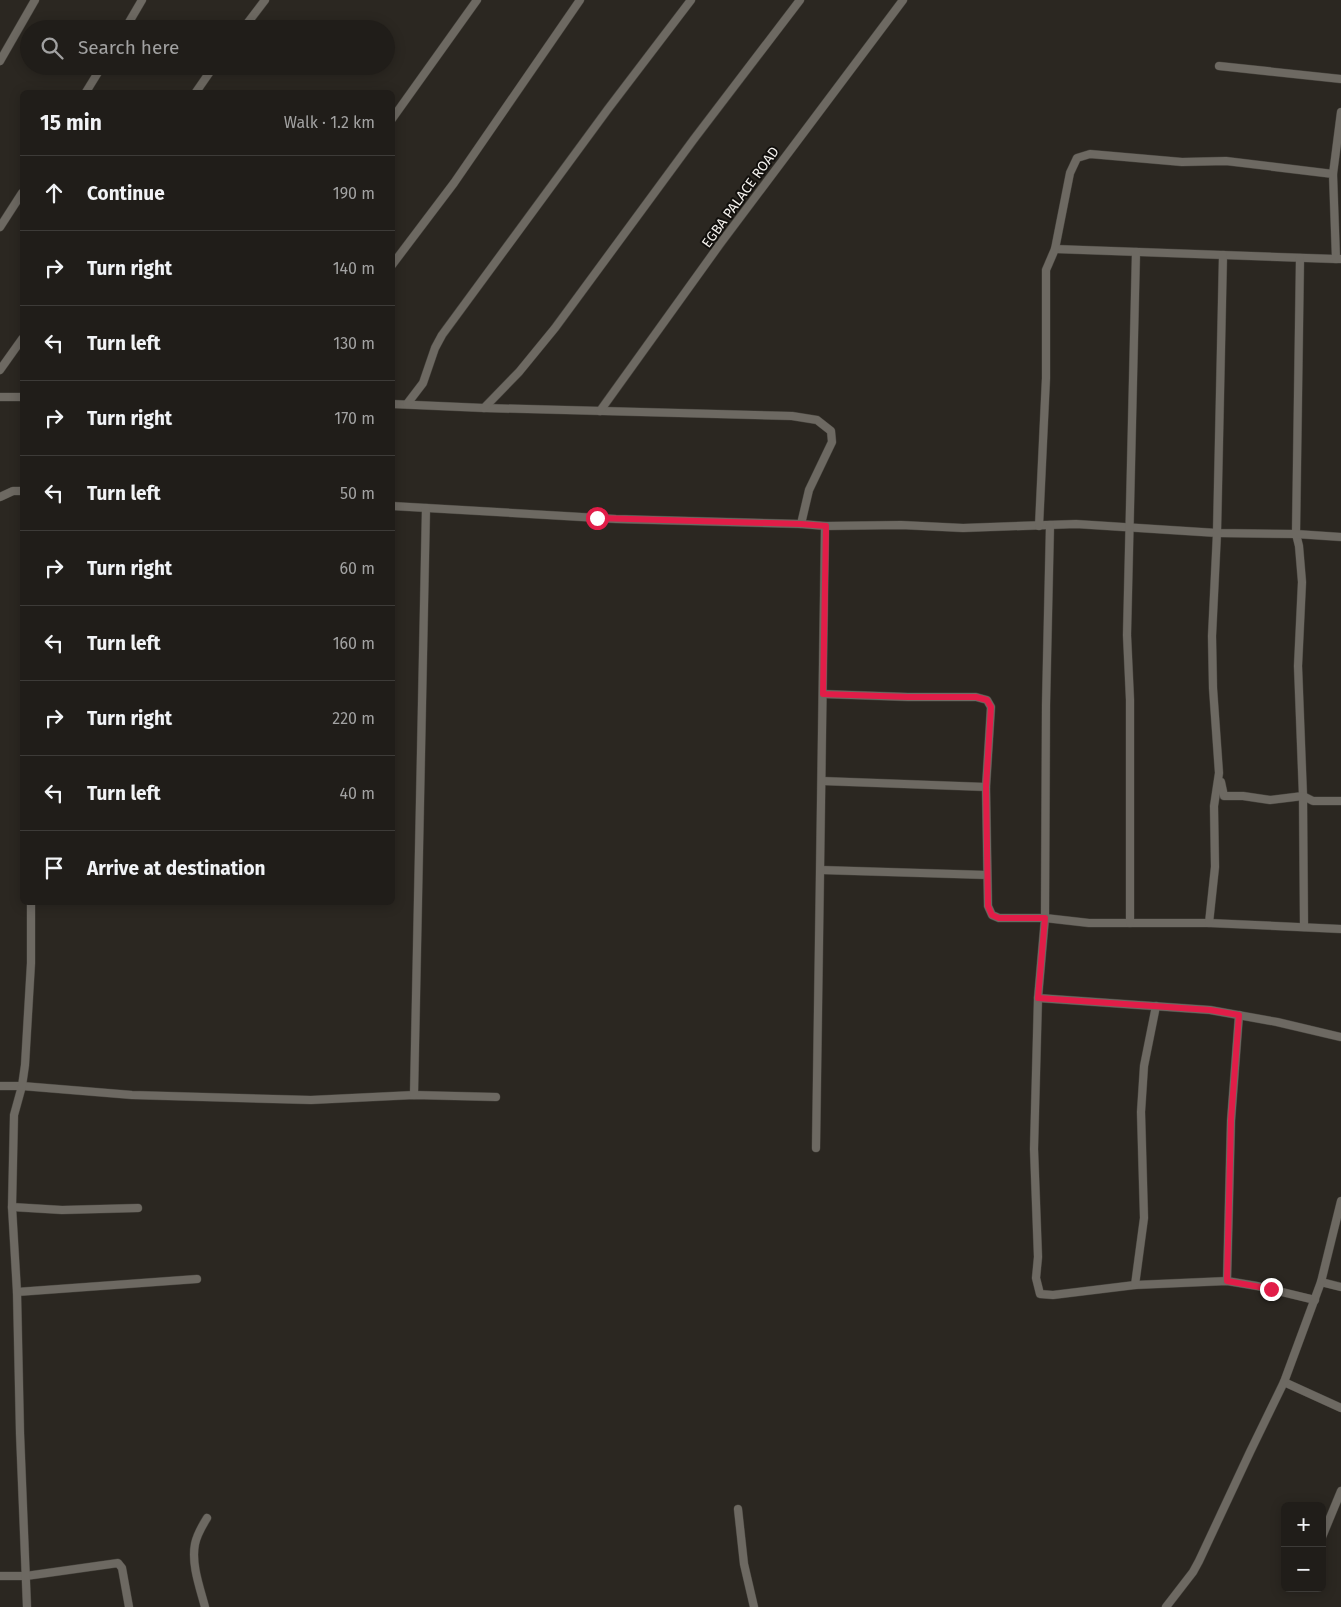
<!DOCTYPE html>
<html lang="en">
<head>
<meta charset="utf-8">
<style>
	:root { --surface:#201d19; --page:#2d2a26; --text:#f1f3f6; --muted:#a2a2a2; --line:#3d3b38 }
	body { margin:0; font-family:"Fira Sans",sans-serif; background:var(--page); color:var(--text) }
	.controls { position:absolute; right:15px; bottom:15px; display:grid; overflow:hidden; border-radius:8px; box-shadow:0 2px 12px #0003 }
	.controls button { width:45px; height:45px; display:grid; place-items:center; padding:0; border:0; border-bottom:1px solid var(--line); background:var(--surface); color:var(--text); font:25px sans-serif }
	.stop { position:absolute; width:15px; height:15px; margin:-11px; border:4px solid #e11d48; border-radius:50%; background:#fff }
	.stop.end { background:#e11d48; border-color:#fff; box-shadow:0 1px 5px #0008 }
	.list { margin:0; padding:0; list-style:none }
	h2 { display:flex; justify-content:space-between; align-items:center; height:65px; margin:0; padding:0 20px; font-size:21px }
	h2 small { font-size:16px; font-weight:400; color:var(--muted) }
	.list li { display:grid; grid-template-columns:32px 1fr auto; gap:15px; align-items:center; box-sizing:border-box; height:75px; padding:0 20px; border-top:1px solid var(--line) }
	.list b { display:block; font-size:19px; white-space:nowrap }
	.list em { font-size:16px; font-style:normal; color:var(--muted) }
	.icon { flex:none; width:28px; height:28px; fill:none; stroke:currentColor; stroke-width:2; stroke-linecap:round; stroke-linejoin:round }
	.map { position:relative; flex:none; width:1341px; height:1607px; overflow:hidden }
	.search { position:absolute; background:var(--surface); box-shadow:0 2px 12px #0003; left:20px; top:20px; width:375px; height:55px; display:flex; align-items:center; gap:12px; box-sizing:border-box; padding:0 18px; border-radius:28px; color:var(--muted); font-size:19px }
	.panel { position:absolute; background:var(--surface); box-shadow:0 2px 12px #0003; left:20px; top:90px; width:375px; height:815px; border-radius:8px }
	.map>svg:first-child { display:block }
</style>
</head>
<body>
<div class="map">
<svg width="1341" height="1607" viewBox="0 0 1341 1607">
	<rect width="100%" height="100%" fill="#2b2721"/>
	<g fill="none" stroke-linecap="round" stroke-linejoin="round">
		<!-- minor casing -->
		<g stroke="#45423c" stroke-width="9">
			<g id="minor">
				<polyline points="125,29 142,0"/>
				<polyline points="243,29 265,0"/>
				<polyline points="0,61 35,0"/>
				<polyline points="1219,66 1341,79"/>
				<polyline points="86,92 102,66"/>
				<polyline points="196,92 214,66"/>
				<polyline points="392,119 477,0"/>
				<polyline points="1333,174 1341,112"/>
				<polyline points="0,227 22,193"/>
				<polyline points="1055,249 1336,259"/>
				<polyline points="1300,258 1296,534 1299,546 1302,582 1298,666 1303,796 1304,927"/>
				<polyline points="392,265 454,183 580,0"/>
				<polyline points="0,370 22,339"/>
				<polyline points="0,397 22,397"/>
				<polyline points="392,404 484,408 792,416 817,420 831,431 832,442 809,490 801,524"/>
				<polyline points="407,404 423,383 435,348 442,335 608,109 691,0"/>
				<polyline points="484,408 519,372 555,328 694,139 800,0"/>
				<polyline points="600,411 720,244 903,0"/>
				<polyline points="0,497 13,491 22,491"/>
				<polyline points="392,506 616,519 801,524 825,526 901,525 963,528 1076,524 1217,533 1296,534 1341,537"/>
				<polyline points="1050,525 1046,705 1045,918 1038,998 1034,1149 1038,1257 1036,1278 1040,1294 1053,1295 1135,1285 1227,1281 1257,1286 1315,1300"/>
				<polyline points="1039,526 1046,378 1046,270 1055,249 1070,173 1077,158 1090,154 1182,162 1226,161 1333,174 1336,259 1341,259"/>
				<polyline points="823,694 908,697 976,697 987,700 991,707 986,787 988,906 992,915 999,918 1045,918 1089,923 1209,923 1341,929"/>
				<polyline points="822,781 986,787"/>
				<polyline points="1221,782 1224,796 1243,796 1270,800 1303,796 1313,801 1341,801"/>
				<polyline points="821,870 987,875"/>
				<polyline points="1130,923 1130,700 1127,635 1136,252"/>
				<polyline points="1209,923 1215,867 1214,806 1219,773 1213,688 1212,636 1217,533 1223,255"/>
				<polyline points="1038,998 1210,1010 1277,1022 1341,1037"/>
				<polyline points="0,1086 22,1086 132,1095 311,1100 414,1095 496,1097"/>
				<polyline points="414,1095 426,508"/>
				<polyline points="816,1148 825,526"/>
				<polyline points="12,1207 62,1210 138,1208"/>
				<polyline points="1227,1281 1231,1121 1239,1015"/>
				<polyline points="1321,1282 1341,1287"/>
				<polyline points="1135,1285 1144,1218 1141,1112 1144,1066 1156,1006"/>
				<polyline points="17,1292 197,1279"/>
				<polyline points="1284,1382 1341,1408"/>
				<polyline points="738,1509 744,1564 754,1607"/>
				<polyline points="1322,1537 1341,1491"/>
				<polyline points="0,1576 26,1576 118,1563 122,1568 129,1607"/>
				<polyline points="27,1607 20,1433 17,1292 12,1207 14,1115 22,1086 25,1065 31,963 31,902"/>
				<path d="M205 1607C200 1588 191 1564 195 1544 197 1534 202 1526 207 1518"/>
				<polyline points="1166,1607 1193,1572 1199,1561 1250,1452 1284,1382 1321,1282 1341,1201"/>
			</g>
		</g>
		<!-- minor -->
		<use href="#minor" stroke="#6d6962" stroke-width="8"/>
	</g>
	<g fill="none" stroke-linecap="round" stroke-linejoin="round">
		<!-- route -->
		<polyline stroke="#e11d48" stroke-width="6" points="597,518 801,524 826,526 823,694 908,697 976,697 987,700 991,707 986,787 988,906 992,915 999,918 1045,918 1038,998 1210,1010 1239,1015 1231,1120 1227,1281 1271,1289"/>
	</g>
	<g text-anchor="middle" stroke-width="4" stroke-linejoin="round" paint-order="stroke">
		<!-- street labels -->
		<g font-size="14" fill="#f5f2ee" stroke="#12100d">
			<text transform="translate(740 197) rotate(-54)" y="5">EGBA PALACE ROAD</text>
		</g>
	</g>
</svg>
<div class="controls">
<button>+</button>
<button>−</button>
</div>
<div class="stop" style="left:597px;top:518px"></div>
<div class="stop end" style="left:1271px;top:1289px"></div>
<div class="search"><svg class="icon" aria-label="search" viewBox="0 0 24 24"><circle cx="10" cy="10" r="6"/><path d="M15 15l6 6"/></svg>Search here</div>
<section class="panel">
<h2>15 min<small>Walk · 1.2 km</small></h2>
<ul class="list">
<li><svg class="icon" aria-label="ahead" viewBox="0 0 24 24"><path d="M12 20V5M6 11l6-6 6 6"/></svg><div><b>Continue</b></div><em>190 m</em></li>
<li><svg class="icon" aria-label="right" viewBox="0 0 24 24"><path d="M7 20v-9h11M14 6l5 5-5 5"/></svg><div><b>Turn right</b></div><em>140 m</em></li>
<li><svg class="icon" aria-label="left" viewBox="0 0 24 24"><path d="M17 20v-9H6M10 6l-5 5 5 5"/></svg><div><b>Turn left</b></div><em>130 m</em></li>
<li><svg class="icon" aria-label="right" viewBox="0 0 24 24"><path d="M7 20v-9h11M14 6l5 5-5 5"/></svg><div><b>Turn right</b></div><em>170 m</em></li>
<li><svg class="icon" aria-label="left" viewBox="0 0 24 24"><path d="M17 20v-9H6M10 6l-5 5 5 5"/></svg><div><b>Turn left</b></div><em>50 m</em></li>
<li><svg class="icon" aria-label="right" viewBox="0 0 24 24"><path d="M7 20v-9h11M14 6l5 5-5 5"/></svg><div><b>Turn right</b></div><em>60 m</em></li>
<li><svg class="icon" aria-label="left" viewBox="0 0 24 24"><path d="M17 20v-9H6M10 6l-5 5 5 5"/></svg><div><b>Turn left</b></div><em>160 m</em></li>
<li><svg class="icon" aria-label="right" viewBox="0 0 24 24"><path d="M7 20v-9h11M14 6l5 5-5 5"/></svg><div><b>Turn right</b></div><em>220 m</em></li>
<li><svg class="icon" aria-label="left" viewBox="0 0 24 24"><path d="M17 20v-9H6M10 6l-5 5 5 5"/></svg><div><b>Turn left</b></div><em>40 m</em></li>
<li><svg class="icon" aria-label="arrive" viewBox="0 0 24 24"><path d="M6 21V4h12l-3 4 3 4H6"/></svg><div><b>Arrive at destination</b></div></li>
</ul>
</section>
</div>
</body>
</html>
